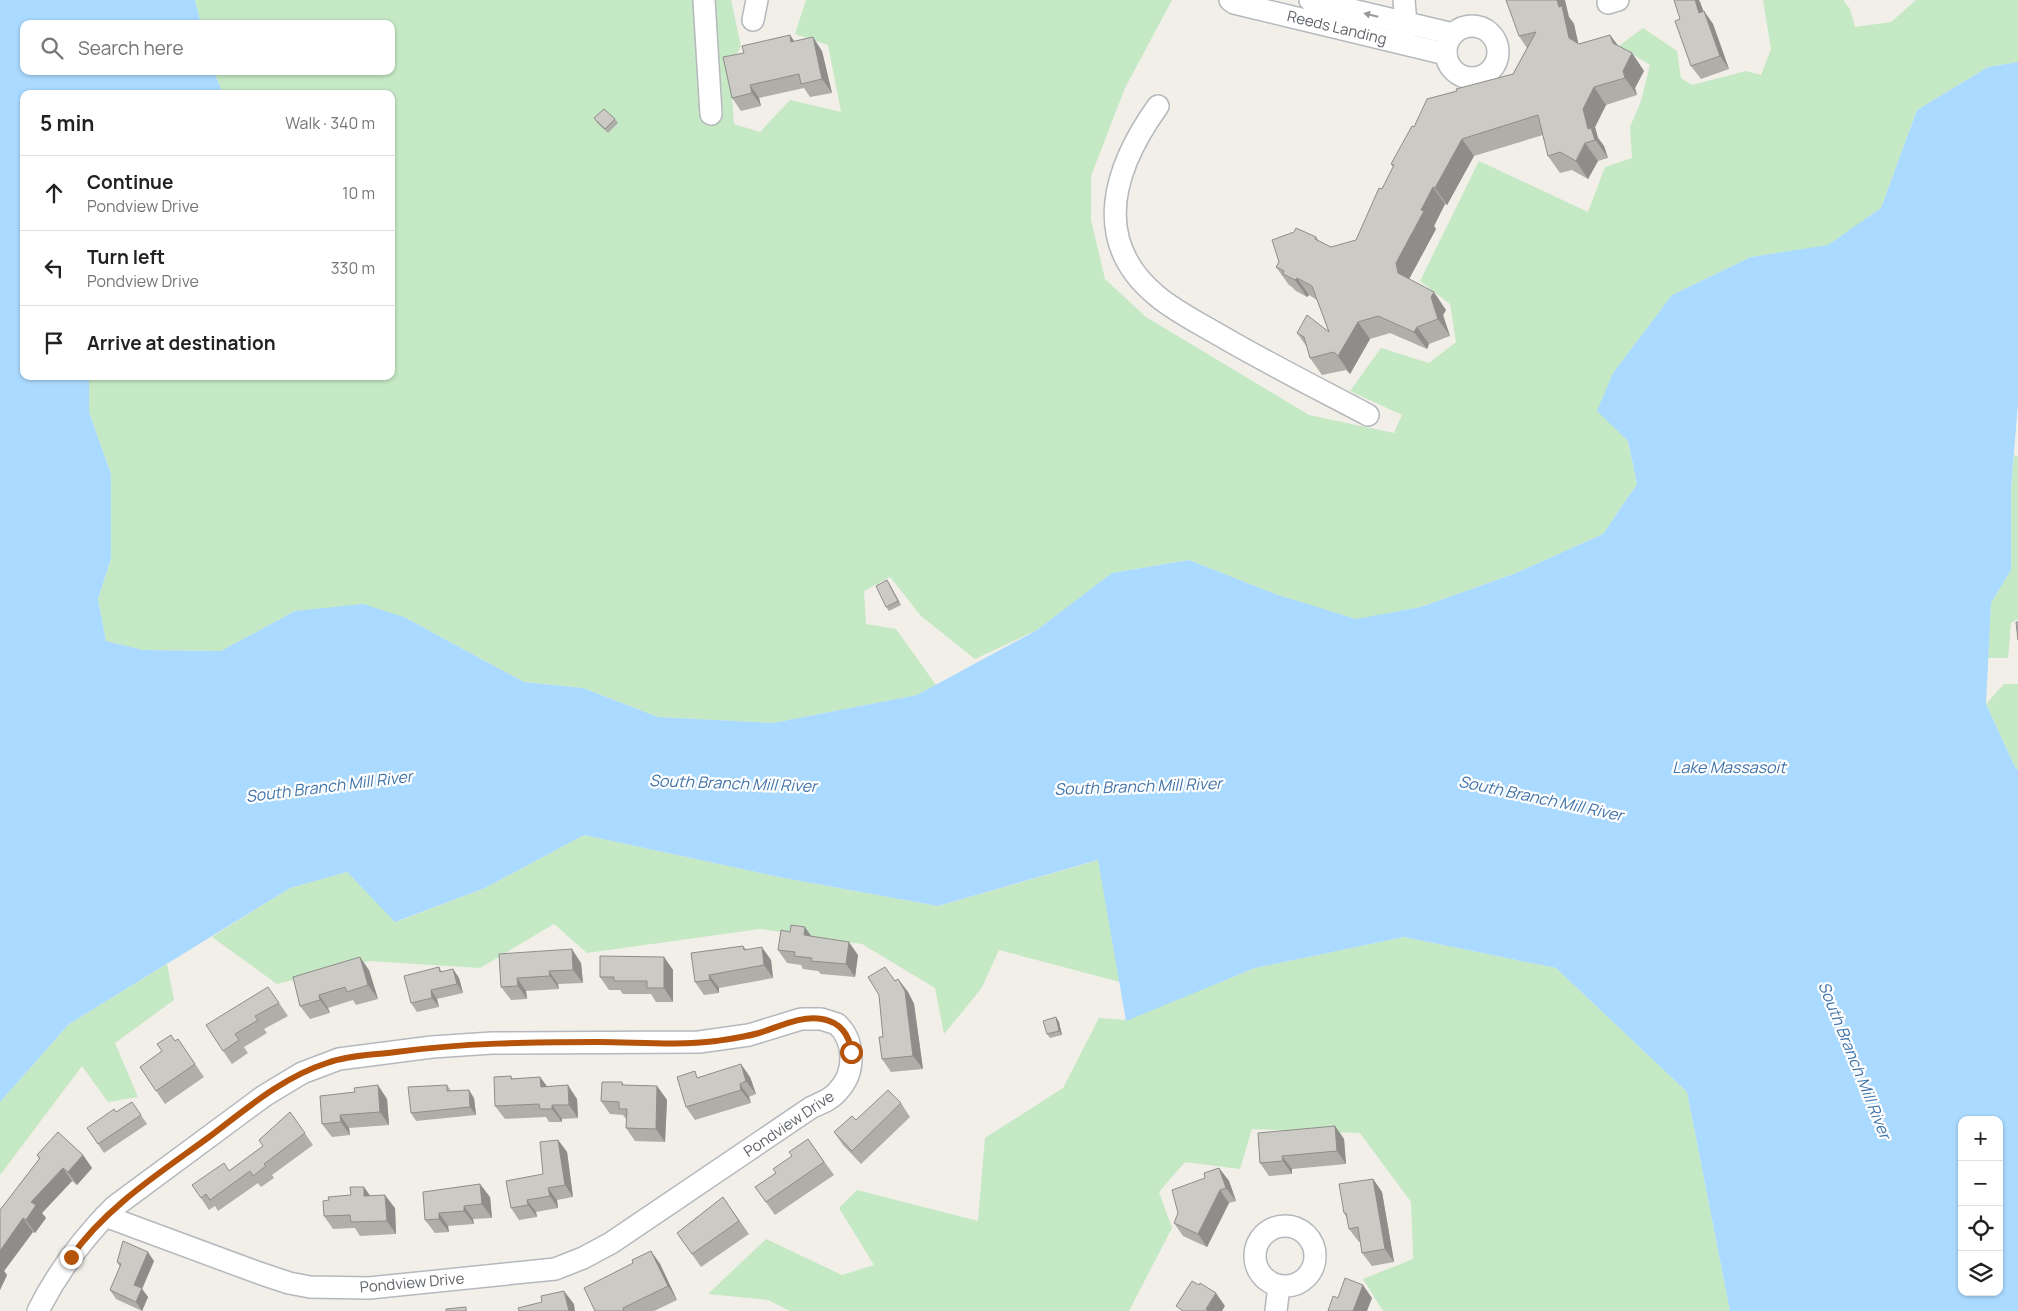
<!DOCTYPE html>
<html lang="en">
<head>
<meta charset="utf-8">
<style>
	:root { --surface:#fff; --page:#f2f2f2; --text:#222; --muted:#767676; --line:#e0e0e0 }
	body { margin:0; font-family:Manrope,sans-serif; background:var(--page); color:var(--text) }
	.controls { position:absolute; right:15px; bottom:15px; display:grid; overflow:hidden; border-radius:10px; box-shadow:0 1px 4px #0004 }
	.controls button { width:45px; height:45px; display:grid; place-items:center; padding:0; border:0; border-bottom:1px solid var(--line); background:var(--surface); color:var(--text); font:25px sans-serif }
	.stop { position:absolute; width:15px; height:15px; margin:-11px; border:4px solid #b45309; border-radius:50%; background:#fff }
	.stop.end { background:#b45309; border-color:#fff; box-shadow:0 1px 5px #0008 }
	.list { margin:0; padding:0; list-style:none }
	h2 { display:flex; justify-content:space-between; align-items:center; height:65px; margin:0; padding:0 20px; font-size:21px }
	h2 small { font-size:16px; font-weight:400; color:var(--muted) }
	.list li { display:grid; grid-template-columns:32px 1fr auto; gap:15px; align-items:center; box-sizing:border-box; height:75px; padding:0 20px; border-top:1px solid var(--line) }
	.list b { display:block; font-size:19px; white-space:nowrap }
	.list p { margin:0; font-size:16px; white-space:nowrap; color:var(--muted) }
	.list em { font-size:16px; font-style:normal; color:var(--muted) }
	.icon { flex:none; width:28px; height:28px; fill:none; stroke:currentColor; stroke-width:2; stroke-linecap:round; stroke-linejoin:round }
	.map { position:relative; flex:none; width:2018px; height:1311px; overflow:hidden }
	.search { position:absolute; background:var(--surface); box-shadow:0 1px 4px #0004; left:20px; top:20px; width:375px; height:55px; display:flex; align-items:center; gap:12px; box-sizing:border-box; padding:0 18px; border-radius:10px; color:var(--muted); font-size:19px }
	.panel { position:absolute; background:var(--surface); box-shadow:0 1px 4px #0004; left:20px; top:90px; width:375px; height:290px; border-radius:10px }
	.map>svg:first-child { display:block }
</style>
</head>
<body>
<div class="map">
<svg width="2018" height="1311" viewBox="0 0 2018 1311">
	<rect width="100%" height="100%" fill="#f1efe8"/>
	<!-- green -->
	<g fill="#c5e8c5">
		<polygon points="195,0 731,0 741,46 730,66 734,124 760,132 790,100 841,112 828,45 795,34 806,0 1172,0 1125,88 1091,176 1091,220 1105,279 1146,317 1309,415 1394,433 1402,415 1350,391 1381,348 1429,363 1456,342 1450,304 1420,281 1479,161 1588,212 1605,167 1632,158 1630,127 1641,101 1650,65 1619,46 1643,28 1677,51 1681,78 1692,85 1746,71 1761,75 1771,49 1763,0 1843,0 1850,9 1855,27 1891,22 1916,0 2018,0 2018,62 1988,67 1917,110 1881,208 1828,246 1751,257 1672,295 1613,373 1637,484 1603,534 1516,573 1421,607 1356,620 1275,594 1189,560 1112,573 1037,630 975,659 921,616 890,577 864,591 866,624 896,629 936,685 917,695 773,723 658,717 583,688 524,682 404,617 295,611 221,651 143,650 106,641 98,599 111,559 111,474 89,412 89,376 391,376 391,94 223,94 214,71 391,71 391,24 201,24"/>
		<polygon points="2014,455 2018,457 2018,619 2011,623 2008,658 1988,658 1991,603 2011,570 2011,489"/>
		<polygon points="2004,684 2018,684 2018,770 2015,767 1986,704"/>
		<polygon points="584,835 784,878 938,906 1099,860 1120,982 999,950 981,989 944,1034 935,988 862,944 760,929 587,953 554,924 480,968 369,961 277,984 212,937 290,888 347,872 396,922 485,888"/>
		<polygon points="1404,937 1556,968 1687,1092 1730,1311 1383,1311 1363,1279 1413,1259 1411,1202 1360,1133 1252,1129 1240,1169 1185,1162 1159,1192 1172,1228 1129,1311 790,1311 768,1300 708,1294 766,1239 842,1275 874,1265 839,1208 857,1190 978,1221 985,1138 1063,1088 1099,1018 1126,1020 1255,968"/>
		<polygon points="167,964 174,1000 115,1043 138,1097 108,1102 82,1066 0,1175 0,1102 69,1024"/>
	</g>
	<!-- water -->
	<path fill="#aadaff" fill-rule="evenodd" d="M0 0H195L201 24H24V71H214L223 94H24V376H89V412L111 474V559L98 599 106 641 143 650 221 651 295 611 363 604 404 617 524 682 583 688 658 717 773 723 917 695 1037 630 1112 573 1189 560 1275 594 1356 619 1421 607 1516 573 1603 534 1637 484 1628 441 1597 411 1613 373 1672 295 1751 257 1828 245 1881 208 1917 110 1988 67 2018 62V403L2011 489V570L1991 603 1986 704 2015 767 2018 770V1311H1730L1687 1092 1556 968 1404 937 1255 968 1126 1021 1098 860 938 906 784 878 584 835 485 888 395 922 347 872 290 888 69 1024 0 1102ZM1962 1120H1999V1292H1962Z"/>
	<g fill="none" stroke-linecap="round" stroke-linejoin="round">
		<!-- minor casing -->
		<g stroke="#b5b8bc" stroke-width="24">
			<g id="minor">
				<polyline points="704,0 711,114"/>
				<path id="s1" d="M1230 0 1234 3 1446 54"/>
				<polyline points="1310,0 1453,34"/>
				<polyline points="1608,3 1618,0"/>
				<polyline points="753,20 757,0"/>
				<circle cx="1472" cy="52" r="26"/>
				<polyline points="1402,36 1406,24 1404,0"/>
				<path d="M1158 106C1115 166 1089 240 1157 296 1176 312 1199 323 1221 336 1269 364 1319 389 1368 415"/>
				<circle cx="1285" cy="1256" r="30"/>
				<path d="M38 1311C57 1273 84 1237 114 1207L264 1096 302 1073 339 1059 432 1047 492 1043 699 1042 749 1035 801 1019H821L837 1024C855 1041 856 1072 838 1091 832 1099 821 1103 812 1107L611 1243 583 1258 555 1269 369 1288 310 1287 289 1283 259 1273 105 1216"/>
				<polyline points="1276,1311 1279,1286"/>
			</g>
		</g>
		<!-- minor -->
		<use href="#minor" stroke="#fff" stroke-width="21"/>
	</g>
	<!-- wall -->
	<g fill="#afaea9">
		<polygon points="1700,2 1703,11 1713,24 1729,69 1701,79 1691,66 1680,19"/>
		<polygon points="1569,17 1574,24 1578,44 1610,35 1618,46 1632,53 1644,71 1635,88 1637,95 1606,105 1595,127 1598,138 1604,146 1608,158 1598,161 1588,179 1572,170 1560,173 1548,156 1543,135 1474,156 1447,205 1445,204 1434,226 1436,229 1409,279 1446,310 1443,315 1450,336 1429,344 1427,349 1390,333 1370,339 1350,374 1346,370 1322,375 1310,358 1307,347 1297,333 1329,332 1317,300 1309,295 1307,297 1296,291 1292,287 1289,285 1276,267 1294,232 1316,237 1320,242 1331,247 1356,240 1393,167 1391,164 1414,127 1457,91 1513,74 1527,48 1519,36"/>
		<polygon points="790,35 794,42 822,51 832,93 810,97 804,88 759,98 761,106 741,111 732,98 744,53"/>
		<polygon points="594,118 615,119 618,123 608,133 597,123"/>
		<polygon points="887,580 890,585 901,605 889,611 886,607"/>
		<polygon points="811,936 858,955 855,977 821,974 818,971 803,969 801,965 787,963 778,950"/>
		<polygon points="743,946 746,949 771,960 773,978 719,988 719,993 704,995 695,982"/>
		<polygon points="499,954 581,963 583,983 558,984 559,989 526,991 527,999 511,1000 501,987"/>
		<polygon points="664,957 673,970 673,1002 656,1002 651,994 623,994 620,990 609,990 600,977"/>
		<polygon points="439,967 442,972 453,969 459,978 463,993 437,999 439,1007 417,1012 411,1003"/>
		<polygon points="369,970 378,999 356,1005 353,1000 328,1008 330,1013 310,1019 300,1006 293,977"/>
		<polygon points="898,979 908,992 914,1004 923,1069 891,1072 882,1059 883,1037 895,981"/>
		<polygon points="268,987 288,1016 264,1029 267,1033 244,1047 248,1053 232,1064 223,1051"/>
		<polygon points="1056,1017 1059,1022 1062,1035 1050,1038 1047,1034"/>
		<polygon points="178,1039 204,1077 165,1104 140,1067 162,1051"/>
		<polygon points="511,1076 513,1079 540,1077 547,1086 577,1099 578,1118 562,1119 562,1122 549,1122 546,1117 505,1119 495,1106"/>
		<polygon points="699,1077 750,1077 756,1094 749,1097 751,1103 695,1120 686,1107"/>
		<polygon points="622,1082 624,1085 657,1086 667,1100 665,1142 635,1141 626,1128 626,1119 623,1115 610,1114 601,1101"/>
		<polygon points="447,1085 451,1091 474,1098 476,1115 416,1121 411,1113"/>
		<polygon points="320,1096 387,1099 389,1125 349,1128 350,1135 332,1137 322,1124"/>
		<polygon points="132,1102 147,1124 104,1153 87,1128 116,1112"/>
		<polygon points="901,1103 910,1117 861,1164 843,1145 834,1132 856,1120"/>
		<polygon points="290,1112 313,1145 272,1175 274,1178 261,1187 258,1183 218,1211 215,1206 209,1210 192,1185 229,1171 263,1146"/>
		<polygon points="1335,1126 1344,1139 1346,1164 1292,1169 1292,1174 1269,1176 1260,1163"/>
		<polygon points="808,1139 834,1175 775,1215 755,1187 776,1173"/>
		<polygon points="558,1140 567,1152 573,1197 557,1200 558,1208 536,1212 537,1217 519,1220 511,1208 543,1174"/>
		<polygon points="37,1155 83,1155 92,1168 77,1185 72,1181 42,1213 46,1218 35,1233 33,1232 4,1271 7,1275 0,1290 0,1210 39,1159"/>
		<polygon points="1219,1168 1229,1181 1236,1201 1229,1203 1207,1247 1183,1236 1174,1223 1205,1178"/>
		<polygon points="1373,1179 1382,1192 1394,1262 1372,1266 1362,1253 1361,1242 1359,1242 1349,1229 1347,1218 1344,1213"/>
		<polygon points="364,1187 370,1196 395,1208 396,1234 360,1236 355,1228 333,1229 324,1216 329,1200 351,1195"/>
		<polygon points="423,1192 490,1197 492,1218 473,1219 474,1224 448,1226 449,1232 435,1233 425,1220"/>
		<polygon points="723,1197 749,1234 701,1267 677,1233"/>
		<polygon points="651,1251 660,1264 677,1300 654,1311 595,1311 633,1263"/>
		<polygon points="154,1261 142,1289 148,1297 142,1311 116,1299 110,1290 120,1267 117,1262"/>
	</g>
	<!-- shaded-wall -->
	<g fill="#8f8d8a">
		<polygon points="1557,0 1565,0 1569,17 1574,24 1581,55 1569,38"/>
		<polygon points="1695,0 1699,0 1700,2 1709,26 1699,13"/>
		<polygon points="1704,11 1713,24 1729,69 1720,56"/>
		<polygon points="790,35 799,48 791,42"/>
		<polygon points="1610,35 1623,52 1613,43"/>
		<polygon points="813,37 822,51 832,93 822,79"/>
		<polygon points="1632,53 1644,71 1635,88 1637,95 1625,78 1623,71"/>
		<polygon points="750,85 759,98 761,106 752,93"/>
		<polygon points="1594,87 1606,105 1595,127 1598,138 1604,146 1608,158 1588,129 1583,109"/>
		<polygon points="1462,139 1474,156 1447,205 1435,188"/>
		<polygon points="1585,143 1598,161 1588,179 1576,161"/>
		<polygon points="1433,187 1445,204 1434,226 1436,229 1408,281 1398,273 1396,263 1421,210"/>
		<polygon points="1297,278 1309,295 1307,297 1295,280"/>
		<polygon points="1434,292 1446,310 1443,315 1450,336 1438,319 1431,297"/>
		<polygon points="1358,322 1370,339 1350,374 1338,356"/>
		<polygon points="1417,327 1429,344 1427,349 1414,332"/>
		<polygon points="887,580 890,585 901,605 898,601"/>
		<polygon points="805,927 814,940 804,935"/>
		<polygon points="849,942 858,955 855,977 846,964"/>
		<polygon points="762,947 771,960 773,978 764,965"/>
		<polygon points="572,949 581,963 583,983 573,970"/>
		<polygon points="360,957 369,970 378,999 368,985"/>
		<polygon points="664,957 673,970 673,1002 664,988"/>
		<polygon points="453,969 459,978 463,993 457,984"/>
		<polygon points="549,971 558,984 559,989 550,976"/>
		<polygon points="709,975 719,988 719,993 710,980"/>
		<polygon points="517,978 526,991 527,999 518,986"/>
		<polygon points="898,979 908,992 914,1004 923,1069 913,1056"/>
		<polygon points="431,990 437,999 439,1007 432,998"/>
		<polygon points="319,995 328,1008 330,1013 320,1000"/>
		<polygon points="1056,1017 1059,1022 1062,1035 1059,1031"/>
		<polygon points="741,1064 750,1077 756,1094 746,1081"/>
		<polygon points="540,1077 550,1091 541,1087"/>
		<polygon points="740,1084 749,1097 751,1103 741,1090"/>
		<polygon points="378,1085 387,1099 389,1125 380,1112"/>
		<polygon points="568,1085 577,1099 578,1118 569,1105"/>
		<polygon points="657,1086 667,1100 665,1142 656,1129"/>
		<polygon points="469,1090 474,1098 476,1115 470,1107"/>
		<polygon points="552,1105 562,1119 562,1122 552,1109"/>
		<polygon points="340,1115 349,1128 350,1135 341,1122"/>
		<polygon points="1335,1126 1344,1139 1346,1164 1337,1151"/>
		<polygon points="558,1140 567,1152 573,1197 565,1185"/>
		<polygon points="83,1155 92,1168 77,1185 68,1172"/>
		<polygon points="1282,1156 1292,1169 1292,1174 1283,1161"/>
		<polygon points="63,1168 72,1181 42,1213 46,1218 35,1233 26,1220 31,1202"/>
		<polygon points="1219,1168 1229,1181 1236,1201 1226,1188"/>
		<polygon points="1373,1179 1382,1192 1394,1262 1385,1249"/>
		<polygon points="480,1184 490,1197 492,1218 482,1204"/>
		<polygon points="364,1187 373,1200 364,1196"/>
		<polygon points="548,1188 557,1200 558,1208 550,1196"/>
		<polygon points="1220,1190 1229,1203 1207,1247 1198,1234"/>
		<polygon points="385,1195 395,1208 396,1234 387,1221"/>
		<polygon points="527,1200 536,1212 537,1217 528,1205"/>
		<polygon points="464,1206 473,1219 474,1224 464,1211"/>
		<polygon points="439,1213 448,1226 449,1232 439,1219"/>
		<polygon points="23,1218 33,1232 4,1271 7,1275 0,1290 0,1251"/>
		<polygon points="651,1251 660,1264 677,1300 668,1286"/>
		<polygon points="148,1252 154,1261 142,1289 148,1297 142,1311 136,1302 134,1285"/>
		<polygon points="1363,1285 1372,1298 1367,1311 1353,1311"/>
		<polygon points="564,1291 574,1304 575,1311 569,1311"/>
		<polygon points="1216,1293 1225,1306 1222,1311 1208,1311 1206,1309"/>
	</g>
	<!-- building -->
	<g fill="#cccac5" stroke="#8f8d8a">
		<polygon points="1506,0 1557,0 1559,7 1562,6 1569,38 1579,44 1610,35 1613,43 1632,53 1623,71 1625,78 1594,87 1583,109 1588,129 1591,128 1595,140 1585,143 1576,161 1560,152 1548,156 1538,115 1462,139 1435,188 1433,187 1421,210 1424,211 1396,263 1398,273 1434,292 1431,297 1438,319 1417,327 1414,332 1378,316 1358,322 1338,356 1334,352 1310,358 1304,337 1297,333 1307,315 1329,332 1312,286 1297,278 1295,280 1283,274 1284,271 1276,267 1279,262 1272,240 1294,232 1296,228 1316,237 1315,239 1331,247 1356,240 1379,188 1382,189 1394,165 1391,164 1412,126 1414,127 1427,99 1457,91 1456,89 1513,74 1536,32 1519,36"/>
		<polygon points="1674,0 1695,0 1699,13 1704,11 1720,56 1691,66 1675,21 1680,19"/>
		<polygon points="790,35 791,42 813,37 822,79 801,84 799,74 750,85 752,93 732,98 723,57 744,53 742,46"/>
		<polygon points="604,109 615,119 605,129 594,118"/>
		<polygon points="887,580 898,601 886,607 876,586"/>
		<polygon points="2016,622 2018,622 2018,640"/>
		<polygon points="791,925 805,927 804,935 849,942 846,964 811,961 812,958 794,956 795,952 778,950 781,930 790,932"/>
		<polygon points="743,946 744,950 762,947 764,965 709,975 710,980 695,982 691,953"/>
		<polygon points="572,949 573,970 549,971 550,976 517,978 518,986 501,987 499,954"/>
		<polygon points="600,956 664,957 664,988 647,988 647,981 614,981 614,977 600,977"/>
		<polygon points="360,957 368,985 347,992 345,987 319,995 320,1000 300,1006 293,977"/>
		<polygon points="439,967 440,972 453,969 457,984 431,990 432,998 411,1003 404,976"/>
		<polygon points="885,967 895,981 898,979 905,991 913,1056 882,1059 879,1037 883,1037 879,995 868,977"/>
		<polygon points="268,987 279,1003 255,1016 258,1020 235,1034 239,1040 223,1051 206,1025"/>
		<polygon points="1056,1017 1059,1031 1047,1034 1043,1021"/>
		<polygon points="171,1035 175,1041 178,1039 195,1064 156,1091 140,1067 162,1051 157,1044"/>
		<polygon points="741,1064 746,1081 740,1084 741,1090 686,1107 677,1077 695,1071 697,1078"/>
		<polygon points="511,1076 511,1079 540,1077 541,1087 568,1085 569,1105 552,1105 552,1109 540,1109 539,1104 495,1106 494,1077"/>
		<polygon points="602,1082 622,1082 622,1085 657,1086 656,1129 626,1128 627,1109 619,1109 619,1102 601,1101"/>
		<polygon points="378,1085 380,1112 340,1115 341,1122 322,1124 320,1096 355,1092 354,1088"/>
		<polygon points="447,1085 447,1091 469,1090 470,1107 411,1113 408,1087"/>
		<polygon points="888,1090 901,1103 852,1151 834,1132 852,1116 856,1120"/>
		<polygon points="132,1102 141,1115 98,1144 87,1128 114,1109 116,1112"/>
		<polygon points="290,1112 305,1133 264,1164 266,1166 253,1176 250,1171 210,1200 206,1194 201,1198 192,1185 224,1163 229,1171 263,1146 259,1140"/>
		<polygon points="1335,1126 1337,1151 1282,1156 1283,1161 1260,1163 1258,1133"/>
		<polygon points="58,1132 83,1155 68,1172 63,1168 31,1202 36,1205 26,1220 23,1218 0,1251 0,1210 40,1158 37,1155"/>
		<polygon points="808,1139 824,1162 766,1202 755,1187 776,1173 773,1169 792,1156 789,1152"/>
		<polygon points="558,1140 565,1185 548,1188 550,1196 527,1200 528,1205 511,1208 506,1181 543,1174 540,1142"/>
		<polygon points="1219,1168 1226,1188 1220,1190 1198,1234 1174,1223 1178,1213 1172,1190 1205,1178 1204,1173"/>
		<polygon points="1373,1179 1385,1249 1362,1253 1358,1227 1349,1229 1346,1213 1344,1213 1339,1184"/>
		<polygon points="480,1184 482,1204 464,1206 464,1211 439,1213 439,1219 425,1220 423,1192"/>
		<polygon points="350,1187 364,1187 364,1196 385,1195 387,1221 351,1222 350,1215 324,1216 323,1201 329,1200 328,1197 351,1195"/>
		<polygon points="723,1197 739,1221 692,1254 677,1233"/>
		<polygon points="123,1241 148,1252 134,1285 142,1288 136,1302 110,1290 121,1264 117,1262"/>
		<polygon points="651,1251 668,1286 623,1308 624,1311 595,1311 584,1288 633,1263 632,1260"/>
		<polygon points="1345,1278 1363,1285 1353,1311 1328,1311 1333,1296 1338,1298"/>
		<polygon points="1192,1281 1199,1285 1200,1283 1216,1293 1206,1309 1209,1311 1183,1311 1176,1306"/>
		<polygon points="564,1291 569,1311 519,1311 518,1308 542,1302 541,1296"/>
		<polygon points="466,1307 466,1311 446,1311 446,1309"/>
	</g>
	<!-- one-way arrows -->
	<defs><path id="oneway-solid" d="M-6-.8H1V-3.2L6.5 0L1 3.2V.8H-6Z" transform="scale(1.25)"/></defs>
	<use fill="#979a9d" href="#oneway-solid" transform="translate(1371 15) rotate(-166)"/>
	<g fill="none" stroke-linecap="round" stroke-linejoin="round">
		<!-- route -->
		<path stroke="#b45309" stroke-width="6" d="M71 1257C107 1206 160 1173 209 1137 246 1109 283 1077 327 1063 349 1055 374 1055 396 1052 463 1043 530 1042 598 1042 637 1042 676 1046 716 1041 730 1039 745 1037 759 1033 779 1027 801 1015 822 1019 840 1022 850 1035 851 1052"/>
	</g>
	<g text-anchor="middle" stroke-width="4.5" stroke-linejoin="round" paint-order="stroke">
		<!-- street labels -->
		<g font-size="15" fill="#5f6368" stroke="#fff">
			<text dy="5" stroke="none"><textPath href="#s1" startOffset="111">Reeds Landing</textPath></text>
			<text transform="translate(789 1124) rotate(-34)" y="5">Pondview Drive</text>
			<text transform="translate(412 1283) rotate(-5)" y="5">Pondview Drive</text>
		</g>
		<!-- water labels -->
		<g font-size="16" font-style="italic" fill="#4174aa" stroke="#fff">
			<text x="1729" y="773">Lake Massasoit</text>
			<text transform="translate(733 783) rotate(2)" y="6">South Branch Mill River</text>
			<text transform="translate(329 786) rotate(-7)" y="6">South Branch Mill River</text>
			<text transform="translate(1138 786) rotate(-2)" y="6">South Branch Mill River</text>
			<text transform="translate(1541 798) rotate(12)" y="6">South Branch Mill River</text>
			<text transform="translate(1855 1060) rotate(68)" y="6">South Branch Mill River</text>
		</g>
	</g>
</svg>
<div class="controls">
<button>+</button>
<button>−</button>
<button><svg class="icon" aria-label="locate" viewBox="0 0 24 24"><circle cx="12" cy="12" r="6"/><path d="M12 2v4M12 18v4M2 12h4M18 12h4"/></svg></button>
<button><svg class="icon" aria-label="layers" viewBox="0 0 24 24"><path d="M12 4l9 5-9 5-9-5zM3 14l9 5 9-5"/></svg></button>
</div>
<div class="stop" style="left:851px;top:1052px"></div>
<div class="stop end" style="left:71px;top:1257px"></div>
<div class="search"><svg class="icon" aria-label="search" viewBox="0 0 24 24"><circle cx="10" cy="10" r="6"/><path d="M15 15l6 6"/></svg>Search here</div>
<section class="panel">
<h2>5 min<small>Walk · 340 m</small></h2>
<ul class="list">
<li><svg class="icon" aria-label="ahead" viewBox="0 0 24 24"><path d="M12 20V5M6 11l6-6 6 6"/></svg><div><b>Continue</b><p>Pondview Drive</p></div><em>10 m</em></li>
<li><svg class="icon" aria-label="left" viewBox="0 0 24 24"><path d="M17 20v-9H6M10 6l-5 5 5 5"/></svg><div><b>Turn left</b><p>Pondview Drive</p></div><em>330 m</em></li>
<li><svg class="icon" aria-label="arrive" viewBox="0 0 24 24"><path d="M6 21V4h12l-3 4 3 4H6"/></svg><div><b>Arrive at destination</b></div></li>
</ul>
</section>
</div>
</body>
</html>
